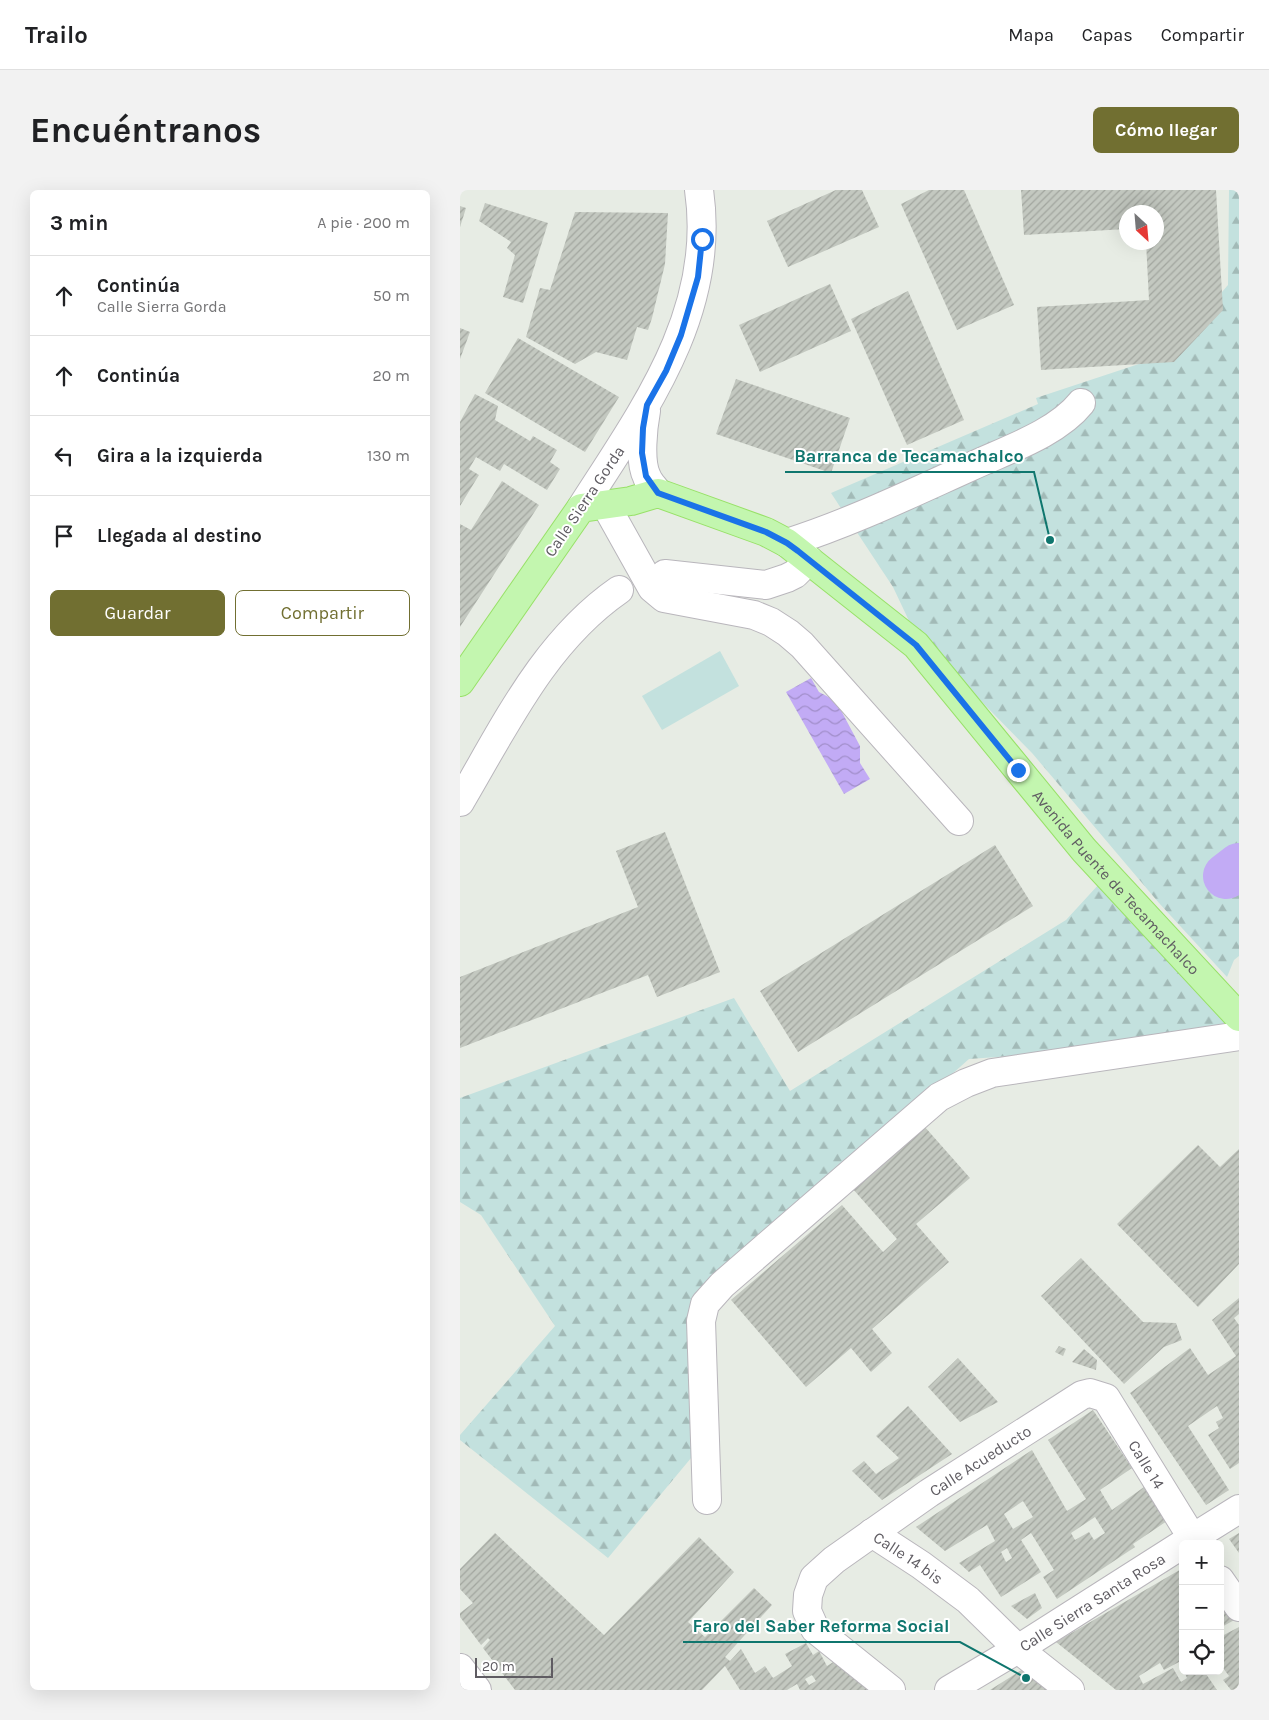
<!DOCTYPE html>
<html lang="es">
<head>
<meta charset="utf-8">
<style>
	:root { --surface:#fff; --page:#f2f2f2; --text:#202124; --muted:#757577; --line:#e0e0e0; --accent:#716f31 }
	body { margin:0; font-family:Karla,sans-serif; background:var(--page); color:var(--text) }
	.controls { position:absolute; right:15px; bottom:15px; display:grid; overflow:hidden; border-radius:8px; box-shadow:0 5px 20px #0002 }
	.controls button { width:45px; height:45px; display:grid; place-items:center; padding:0; border:0; border-bottom:1px solid var(--line); background:var(--surface); color:var(--text); font:25px sans-serif }
	.compass { position:absolute; left:659px; top:15px; width:45px; height:45px; border-radius:50%; background:var(--surface); box-shadow:0 5px 20px #0002; rotate:154deg }
	.scale { position:absolute; left:15px; bottom:12px; width:78px; box-sizing:border-box; padding-left:5px; border:2px solid #5f5c62; border-top:0; font-size:14px; line-height:18px; white-space:nowrap; color:#5f5c62; -webkit-text-stroke:4px #fff; paint-order:stroke }
	.stop { position:absolute; width:15px; height:15px; margin:-11px; border:4px solid #1a73e8; border-radius:50%; background:#fff }
	.stop.end { background:#1a73e8; border-color:#fff; box-shadow:0 1px 5px #0008 }
	.list { margin:0; padding:0; list-style:none }
	h2 { display:flex; justify-content:space-between; align-items:center; height:65px; margin:0; padding:0 20px; font-size:21px }
	h2 small { font-size:16px; font-weight:400; color:var(--muted) }
	.list li { display:grid; grid-template-columns:32px 1fr auto; gap:15px; align-items:center; box-sizing:border-box; height:80px; padding:0 20px; border-top:1px solid var(--line) }
	.list b { display:block; font-size:19px; white-space:nowrap }
	.list p { margin:0; font-size:16px; white-space:nowrap; color:var(--muted) }
	.list em { font-size:16px; font-style:normal; color:var(--muted) }
	.actions { display:flex; gap:10px; padding:15px 20px }
	.actions a { flex:1; padding:11px 0; border:1px solid var(--accent); border-radius:8px; text-align:center; font-size:18px; color:var(--accent) }
	.actions .main { background:var(--accent); color:#fff }
	.icon { flex:none; width:28px; height:28px; fill:none; stroke:currentColor; stroke-width:2; stroke-linecap:round; stroke-linejoin:round }
	.map { position:relative; flex:none; width:779px; height:1500px; overflow:hidden; border-radius:8px }
	header { display:flex; align-items:center; gap:30px; box-sizing:border-box; height:70px; padding:0 25px; background:var(--surface); border-bottom:1px solid var(--line) }
	header strong { font-size:24px }
	nav { display:flex; gap:28px; margin-inline-start:auto; font-size:18px }
	.intro { display:flex; align-items:center; justify-content:space-between; box-sizing:border-box; height:120px; padding:0 30px }
	h1 { margin:0; font-size:35px }
	.button { padding:12px 22px; border-radius:8px; background:var(--accent); color:#fff; font-size:18px; font-weight:700 }
	main { display:flex; gap:30px; padding:0 30px }
	aside { flex:1; background:var(--surface); border-radius:8px; box-shadow:0 5px 20px #0002 }
	.map>svg:first-child { display:block }
</style>
</head>
<body>
<header>
<strong>Trailo</strong>
<nav><a>Mapa</a><a>Capas</a><a>Compartir</a></nav>
</header>
<div class="intro"><h1>Encuéntranos</h1><a class="button">Cómo llegar</a></div>
<main>
<aside>
<h2>3 min<small>A pie · 200 m</small></h2>
<ul class="list">
<li><svg class="icon" aria-label="ahead" viewBox="0 0 24 24"><path d="M12 20V5M6 11l6-6 6 6"/></svg><div><b>Continúa</b><p>Calle Sierra Gorda</p></div><em>50 m</em></li>
<li><svg class="icon" aria-label="ahead" viewBox="0 0 24 24"><path d="M12 20V5M6 11l6-6 6 6"/></svg><div><b>Continúa</b></div><em>20 m</em></li>
<li><svg class="icon" aria-label="left" viewBox="0 0 24 24"><path d="M17 20v-9H6M10 6l-5 5 5 5"/></svg><div><b>Gira a la izquierda</b></div><em>130 m</em></li>
<li><svg class="icon" aria-label="arrive" viewBox="0 0 24 24"><path d="M6 21V4h12l-3 4 3 4H6"/></svg><div><b>Llegada al destino</b></div></li>
</ul>
<div class="actions"><a class="main">Guardar</a><a>Compartir</a></div>
</aside>
<div class="map">
<svg width="779" height="1500" viewBox="0 0 779 1500">
	<defs>
		<pattern id="forest-firs" width="22" height="20" patternUnits="userSpaceOnUse" patternTransform="scale(1.25)"><rect width="22" height="20" fill="#c3e1de"/><path d="M5 1l3.5 6h-7zM16 11l3.5 6h-7z" fill="#a2bab7"/></pattern>
		<pattern id="water-waves" width="16" height="10" patternUnits="userSpaceOnUse" patternTransform="scale(1.25)"><rect width="16" height="10" fill="#c2abf5"/><path d="M0 5q4-4 8 0t8 0" fill="none" stroke="#a18eca"/></pattern>
		<pattern id="building-hatch" width="6" height="6" patternUnits="userSpaceOnUse" patternTransform="scale(1.25)"><rect width="6" height="6" fill="#c3c8c0"/><path d="M-1 1l2-2M0 6l6-6M5 7l2-2" fill="none" stroke="#a2a69f"/></pattern>
	</defs>
	<rect width="100%" height="100%" fill="#e7ece4"/>
	<!-- forest -->
	<g fill="url(#forest-firs)">
		<polygon points="769,0 779,0 779,766 774,770 767,787 699,713 572,563 462,451 451,435 433,397 371,303 578,214 576,208 709,164 768,95"/>
		<polygon points="651,681 779,850 509,869 235,1112 241,1256 148,1368 0,1250 0,1245 95,1136 21,1025 0,1012 0,908 274,808 330,901 606,730"/>
	</g>
	<!-- pitch -->
	<polygon fill="#c3e1de" points="260,461 279,496 202,540 182,506"/>
	<!-- water -->
	<polygon fill="url(#water-waves)" points="351,488 359,502 376,511 400,556 400,573 410,589 384,604 326,502"/>
	<g fill="none" stroke-linecap="round" stroke-linejoin="round">
		<!-- river -->
		<polyline stroke="#c2abf5" stroke-width="46" points="766,686 779,676"/>
	</g>
	<!-- building -->
	<g fill="url(#building-hatch)" fill-rule="evenodd">
		<polygon points="376,0 402,0 419,37 328,77 307,31"/>
		<polygon points="469,0 504,0 554,115 497,140 441,14"/>
		<polygon points="561,0 756,0 763,120 714,172 581,180 577,117 689,110 686,52 696,52 696,22 666,22 666,39 564,45"/>
		<polygon points="25,13 88,33 63,113 43,107 55,65 47,58 51,52 19,31"/>
		<polygon points="0,16 6,18 0,37"/>
		<polygon points="115,22 208,23 205,74 192,128 188,140 177,137 167,170 136,162 115,174 66,147 80,98 90,100"/>
		<polygon points="370,94 391,141 300,182 279,135"/>
		<polygon points="448,101 504,230 447,255 391,129"/>
		<polygon points="0,138 10,142 0,169"/>
		<polygon points="58,148 159,207 125,262 25,203"/>
		<polygon points="276,189 390,228 371,283 256,244"/>
		<polygon points="15,204 38,216 35,230 70,251 73,246 97,260 90,272 100,279 87,300 44,274 40,281 16,267 9,279 19,285 0,316 0,232"/>
		<polygon points="42,291 79,315 0,437 0,334 11,340"/>
		<polygon points="205,642 260,782 197,807 188,785 0,858 0,787 178,717 156,661"/>
		<polygon points="535,655 573,716 338,862 300,801"/>
		<polygon points="464,936 510,988 456,1034 489,1072 412,1139 432,1163 411,1182 391,1158 346,1197 271,1110 382,1015 423,1062 437,1049 392,998"/>
		<polygon points="738,955 760,977 779,959 779,1074 738,1117 657,1034"/>
		<polygon points="621,1068 683,1132 716,1133 722,1150 704,1157 664,1194 581,1106"/>
		<polygon points="779,1108 779,1124 774,1128 779,1135 779,1273 770,1279 748,1245 759,1238 756,1232 763,1228 757,1216 728,1236 769,1300 746,1315 670,1203 730,1158 748,1185 776,1166 752,1130"/>
		<polygon points="599,1156 606,1159 603,1166 595,1162"/>
		<polygon points="624,1159 637,1170 636,1180 612,1172"/>
		<polygon points="498,1168 538,1212 500,1232 468,1197"/>
		<polygon points="448,1216 492,1264 422,1310 392,1281 404,1271 416,1284 439,1268 416,1246"/>
		<path d="M633 1220 672 1278 640 1300 652 1320 684 1297 707 1331 673 1354 675 1357 597 1409 583 1387 594 1380 571 1343 561 1350 581 1382 541 1407 520 1375 509 1382 499 1373 535 1351 527 1335 485 1361 456 1337 572 1260 607 1321 626 1309 588 1250ZM563 1311 573 1327 553 1339 544 1324ZM635 1327 645 1343 634 1350 629 1342 615 1350 611 1343ZM547 1358 552 1368 546 1372 541 1362Z"/>
		<path d="M35 1343 144 1445 239 1347 274 1382 228 1432 245 1447 294 1398 312 1415 265 1467 270 1471 281 1459 295 1483 305 1476 313 1488 332 1476 325 1464 346 1453 353 1465 359 1461 367 1476 378 1469 416 1500H340L337 1494 327 1500H280L265 1476 242 1500H55L23 1458 30 1450 28 1448 21 1455 0 1427V1423L13 1413 0 1399V1379ZM352 1485 356 1491 349 1495 345 1489Z"/>
		<polygon points="779,1343 779,1363 769,1349"/>
		<polygon points="723,1378 723,1479 719,1472 704,1480 700,1473 679,1486 683,1494 713,1478 721,1492 727,1488 724,1481 744,1481 757,1500 656,1500 596,1452"/>
		<polygon points="575,1403 582,1418 567,1429 551,1416"/>
		<polygon points="760,1406 776,1429 760,1438"/>
		<polygon points="779,1437 779,1500 771,1500 763,1490 769,1486 760,1474 760,1447"/>
		<polygon points="568,1476 597,1500 530,1500"/>
	</g>
	<g fill="none" stroke-linecap="round" stroke-linejoin="round">
		<!-- minor casing -->
		<g stroke="#b9b6bc" stroke-width="30">
			<g id="minor">
				<path d="M186 221C183 237 179 272 187 287 189 293 195 298 198 303"/>
				<polyline points="145,314 192,398 204,408 294,425 311,432 328,443 342,455 499,631"/>
				<path d="M121 318C183 221 257 122 239 0"/>
				<path d="M327 353C390 333 450 304 510 277 546 260 596 244 621 213"/>
				<polyline points="205,384 306,395 327,388 335,384 349,370"/>
				<path d="M0 612C45 536 84 452 159 400"/>
				<polyline points="247,1310 241,1131 245,1114 262,1095 479,907 506,893 532,883 779,846"/>
				<path id="s1" d="M412 1343 461 1375 508 1410 558 1459 610 1500"/>
				<polyline points="723,1354 779,1319"/>
				<polyline points="760,1390 779,1417"/>
				<polyline points="0,1478 17,1500"/>
				<path id="s2" d="M431 1500 355 1439 347 1421 348 1405 354 1388 374 1370 469 1303 622 1205 630 1203 646 1208 736 1354"/>
				<path id="s3" d="M489 1500 558 1459 723 1354"/>
			</g>
		</g>
		<!-- major casing -->
		<g stroke="#98e168" stroke-width="30">
			<g id="major">
				<path id="s4" d="M0 492 121 318 171 311 198 303 306 342 327 353 456 455 624 660 779 827"/>
			</g>
		</g>
		<!-- minor -->
		<use href="#minor" stroke="#fff" stroke-width="28"/>
		<!-- major -->
		<use href="#major" stroke="#c3f6af" stroke-width="28"/>
	</g>
	<g fill="none" stroke-linecap="round" stroke-linejoin="round">
		<!-- route -->
		<polyline stroke="#1a73e8" stroke-width="6" points="242,49 238,87 221,145 206,181 187,215 183,238 182,263 186,286 198,303 306,342 327,353 338,361 456,455 558,580"/>
	</g>
	<g text-anchor="middle" stroke-width="4" stroke-linejoin="round" paint-order="stroke">
		<!-- street labels -->
		<g font-size="16" fill="#5f5c62" stroke="#fff">
			<text transform="translate(124 311) rotate(-56)" y="6">Calle Sierra Gorda</text>
			<text dy="6" stroke="none"><textPath href="#s4" startOffset="904">Avenida Puente de Tecamachalco</textPath></text>
			<text dy="6" stroke="none"><textPath href="#s2" startOffset="355">Calle Acueducto</textPath></text>
			<text dy="6" stroke="none"><textPath href="#s2" startOffset="579">Calle 14</textPath></text>
			<text dy="6" stroke="none"><textPath href="#s1" startOffset="44">Calle 14 bis</textPath></text>
			<text dy="6" stroke="none"><textPath href="#s3" startOffset="168">Calle Sierra Santa Rosa</textPath></text>
		</g>
	</g>
	<!-- callouts -->
	<path fill="none" stroke="#0f766e" stroke-width="2" d="M590 350L574 282H325M566 1488L500 1452H223"/>
	<g fill="#0f766e" stroke="#fff" stroke-width="2">
		<circle cx="590" cy="350" r="5"/>
		<circle cx="566" cy="1488" r="5"/>
	</g>
	<g font-size="18" text-anchor="middle" font-weight="bold" fill="#0f766e" stroke="#fff" stroke-width="4" stroke-linejoin="round" paint-order="stroke">
		<text x="449" y="272">Barranca de Tecamachalco</text>
		<text x="361" y="1442">Faro del Saber Reforma Social</text>
	</g>
</svg>
<div class="controls">
<button>+</button>
<button>−</button>
<button><svg class="icon" aria-label="locate" viewBox="0 0 24 24"><circle cx="12" cy="12" r="6"/><path d="M12 2v4M12 18v4M2 12h4M18 12h4"/></svg></button>
</div>
<svg class="compass" viewBox="-18 -18 36 36"><path d="M0-13l5 13h-10z" fill="#e53935"/><path d="M0 13l5-13h-10z" fill="#757577"/></svg>
<div class="scale">20 m</div>
<div class="stop" style="left:242px;top:49px"></div>
<div class="stop end" style="left:558px;top:580px"></div>
</div>
</main>
</body>
</html>
